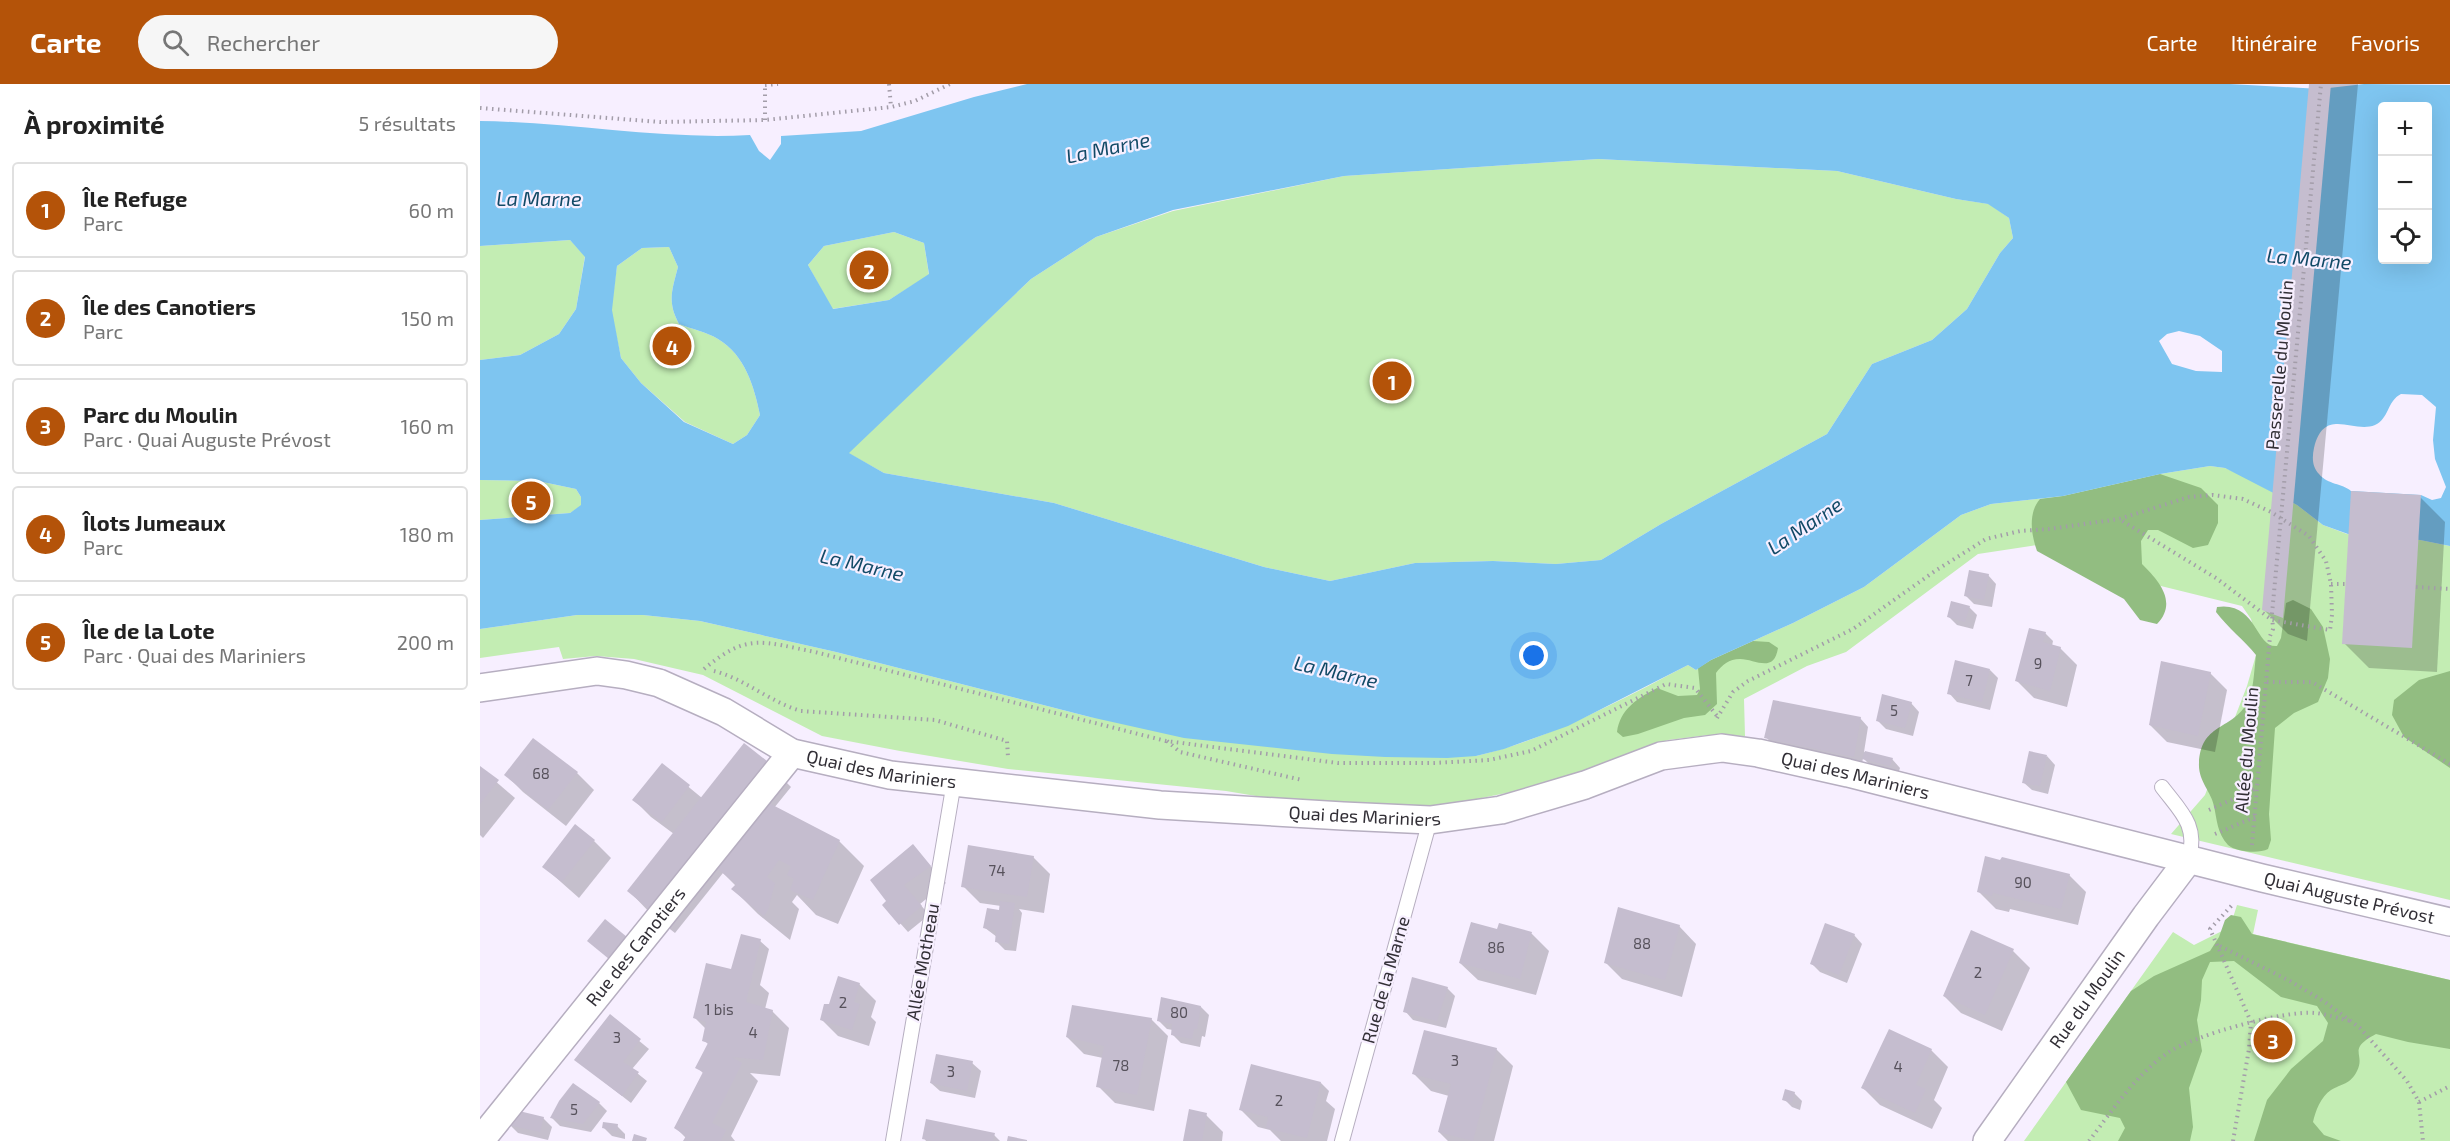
<!DOCTYPE html>
<html lang="fr">
<head>
<meta charset="utf-8">
<style>
	:root { --surface:#fff; --page:#f6f6f6; --text:#222; --muted:#767676; --line:#e0e0e0; --accent:#b45309 }
	body { margin:0; font-family:"Exo 2",sans-serif; background:var(--page); color:var(--text) }
	.controls { position:absolute; right:18px; top:18px; display:grid; overflow:hidden; border-radius:6px; box-shadow:0 6px 24px #0002 }
	.controls button { width:54px; height:54px; display:grid; place-items:center; padding:0; border:0; border-bottom:2px solid var(--line); background:var(--surface); color:var(--text); font:30px sans-serif }
	.you { position:absolute; left:1054px; top:572px; width:21px; height:21px; margin:-15px; border:4px solid #fff; border-radius:50%; background:#1a73e8; box-shadow:0 0 0 9px #1a73e833 }
	.badge { display:grid; place-items:center; width:39px; height:39px; border-radius:50%; background:var(--accent); color:#fff; font-size:20px; font-weight:700 }
	.pin { position:absolute; translate:-50% -50%; border:3px solid #fff; box-shadow:0 2px 6px #0006 }
	.list { margin:0; padding:0; list-style:none }
	h2 { display:flex; justify-content:space-between; align-items:center; height:78px; margin:0; padding:0 24px; font-size:26px }
	h2 small { font-size:20px; font-weight:400; color:var(--muted) }
	.list li { display:grid; grid-template-columns:39px 1fr auto; gap:18px; align-items:center; box-sizing:border-box; height:96px; margin:0 12px 12px; padding:0 12px; border:2px solid var(--line); border-radius:6px }
	.list b { display:block; font-size:22px; white-space:nowrap }
	.list p { margin:0; font-size:20px; white-space:nowrap; color:var(--muted) }
	.list em { font-size:20px; font-style:normal; color:var(--muted) }
	.icon { flex:none; width:33px; height:33px; fill:none; stroke:currentColor; stroke-width:2; stroke-linecap:round; stroke-linejoin:round }
	.map { position:relative; flex:none; width:1970px; height:1057px; overflow:hidden }
	header { display:flex; align-items:center; gap:36px; box-sizing:border-box; height:84px; padding:0 30px; background:var(--accent); color:#fff }
	header strong { font-size:28px }
	nav { display:flex; gap:33px; margin-inline-start:auto; font-size:21px }
	.search { width:420px; height:54px; background:var(--page); display:flex; align-items:center; gap:15px; box-sizing:border-box; padding:0 21px; border-radius:33px; color:var(--muted); font-size:22px }
	main { display:flex }
	aside { flex:1; background:var(--surface) }
	.map>svg:first-child { display:block }
</style>
</head>
<body>
<header>
<strong>Carte</strong>
<div class="search"><svg class="icon" aria-label="search" viewBox="0 0 24 24"><circle cx="10" cy="10" r="6"/><path d="M15 15l6 6"/></svg>Rechercher</div>
<nav><a>Carte</a><a>Itinéraire</a><a>Favoris</a></nav>
</header>
<main>
<aside>
<h2>À proximité<small>5 résultats</small></h2>
<ul class="list">
<li><span class="badge">1</span><div><b>Île Refuge</b><p>Parc</p></div><em>60 m</em></li>
<li><span class="badge">2</span><div><b>Île des Canotiers</b><p>Parc</p></div><em>150 m</em></li>
<li><span class="badge">3</span><div><b>Parc du Moulin</b><p>Parc · Quai Auguste Prévost</p></div><em>160 m</em></li>
<li><span class="badge">4</span><div><b>Îlots Jumeaux</b><p>Parc</p></div><em>180 m</em></li>
<li><span class="badge">5</span><div><b>Île de la Lote</b><p>Parc · Quai des Mariniers</p></div><em>200 m</em></li>
</ul>
</aside>
<div class="map">
<svg width="1970" height="1057" viewBox="0 0 1970 1057">
	<rect width="100%" height="100%" fill="#f7efff"/>
	<!-- green -->
	<g fill="#c3edb3">
		<polygon points="1118,75 1357,87 1476,115 1509,120 1529,134 1533,154 1520,169 1487,225 1452,256 1392,280 1347,350 1181,440 1121,476 1076,480 1013,477 935,479 850,497 784,483 574,419 404,389 368,369 551,195 616,153 693,127 864,92"/>
		<polygon points="414,148 444,159 449,191 409,216 352,225 328,181 344,162"/>
		<polygon points="90,156 105,172 96,225 79,250 40,271 0,276 0,162"/>
		<path d="M189 163 198 183C192 206 187 218 199 240 211 245 227 248 238 255 265 271 274 302 280 331L267 351 253 360 205 338 161 299 141 274 131 226 137 182 162 164Z"/>
		<path d="M1730 382 1745 384 1761 391 1817 421 1843 441 1867 450 1940 456 1970 462V816L1691 750 1725 711 1767 602 1776 571 1775 550 1771 535 1762 522 1612 485 1557 461 1498 470 1366 568 1327 582 1264 615 1265 652 1229 651 1188 656 1061 702 962 722 914 723 788 714 746 707 528 685 420 667 342 652 223 591 154 575 116 572 83 575 79 563 0 574V545L97 531H163L220 537 356 568 610 633 996 672C1072 654 1139 617 1208 581L1216 586 1231 576 1313 539 1384 503 1481 431 1511 420 1583 412 1680 390Z"/>
		<polygon points="0,396 58,397 96,405 101,413 101,422 90,429 0,436"/>
		<polygon points="1757,821 1778,826 1773,850 1970,896 1970,1057 1544,1057 1693,848 1714,861 1750,843"/>
	</g>
	<!-- forest -->
	<g fill="#92bd81">
		<path d="M1680 390 1721 404 1738 421V439L1728 461 1713 464 1678 446H1668L1661 457 1662 480C1679 497 1698 518 1677 540L1660 536 1644 515 1557 467C1551 450 1548 429 1560 415L1583 412Z"/>
		<path d="M1813 516 1831 525 1843 543 1850 575 1848 594 1838 618 1814 629 1795 644 1789 730 1791 756 1788 765C1779 770 1756 768 1748 761 1737 749 1737 736 1734 722 1731 707 1718 697 1719 679 1721 640 1750 646 1766 621 1774 609 1774 586 1776 571 1764 556 1748 544 1736 528L1737 523C1777 517 1775 564 1797 562L1801 554 1806 519Z"/>
		<path d="M1273 557 1289 558 1298 564C1294 590 1275 575 1260 575 1249 575 1242 581 1236 589L1237 620 1225 631 1204 634 1158 650 1143 653 1137 648C1140 625 1158 614 1177 604L1198 612 1217 611 1220 605 1218 584 1231 576Z"/>
		<polygon points="1970,587 1970,684 1924,653 1912,631 1914,616 1939,596"/>
		<path d="M1751 831 1761 833 1772 850 1970 896V965L1928 958 1896 950C1866 966 1886 969 1877 987 1871 1000 1861 1000 1851 1006 1841 1012 1835 1028 1833 1038L1844 1051 1861 1057H1774L1787 1016 1811 985 1843 957 1848 939 1837 922 1801 913 1754 877 1730 878 1722 896 1721 916 1717 936 1722 967 1709 1004 1713 1043 1710 1057H1638L1645 1044 1640 1034 1601 1026 1586 998 1651 907 1674 892 1730 867 1739 853 1745 836Z"/>
	</g>
	<!-- water -->
	<path fill="#7ec5f0" fill-rule="evenodd" d="M547 0H1750L1840 5 1884 0 1970 1V462L1940 456 1868 450 1843 441 1817 421 1745 384 1730 382 1680 390 1583 412 1511 420 1481 431 1384 503 1313 539 1231 576 1216 586 1208 581 1088 642 1024 665 996 672 967 674 905 673 852 670 704 654 610 633 356 568 220 537 163 531H97L0 545V436L90 429 101 421V413L96 405 58 397 0 396V276L40 271 79 250 96 225 105 173 90 156 0 162V37C90 38 180 56 270 51L279 67 290 76 301 60V52L381 47 494 13ZM1902 22H1948V176H1902ZM1118 75 1357 87 1476 115 1508 120 1529 134 1533 154 1520 169 1487 225 1452 256 1392 280 1347 350 1181 440 1121 476 1076 480 1013 477 935 479 850 497 784 483 574 419 404 389 369 369 551 195 616 153 693 126 864 92ZM414 148 444 159 449 190 409 216 353 225 328 181 344 162ZM189 163 198 183C192 206 187 218 199 240 211 245 227 248 238 255 265 271 274 302 280 331L267 351 253 360 204 338 161 299 141 274 132 226 137 182 162 164ZM1699 247 1720 252 1742 267V288L1716 287 1692 280 1679 257 1687 250ZM1921 310 1942 311 1956 323 1953 356 1955 375 1966 403 1961 414 1952 416 1941 411 1871 407C1862 399 1848 401 1839 390 1832 383 1832 373 1834 364 1844 322 1873 350 1895 341 1909 335 1907 317 1921 310Z"/>
	<!-- shadow -->
	<g fill="#0003">
		<polygon points="1831,0 1878,0 1827,557 1808,550 1783,525"/>
		<polygon points="1940,413 1965,438 1957,588 1889,584 1864,559"/>
		<polygon points="1508,491 1516,500 1512,523 1494,520 1486,512"/>
		<polygon points="1489,523 1497,531 1493,545 1477,541 1469,533"/>
		<polygon points="1565,549 1573,557 1572,562 1580,564 1597,581 1587,623 1554,614 1537,597"/>
		<polygon points="1510,586 1518,594 1510,626 1477,618 1469,609"/>
		<polygon points="1730,589 1747,606 1735,668 1687,658 1670,641"/>
		<polygon points="1431,619 1439,628 1433,652 1406,645 1397,636"/>
		<polygon points="1380,634 1388,643 1384,668 1412,675 1420,684 1418,690 1392,683 1383,674 1382,680 1294,662 1286,653"/>
		<polygon points="54,656 97,689 114,706 86,742 43,708 26,691"/>
		<polygon points="1567,672 1575,681 1568,710 1552,706 1543,698"/>
		<polygon points="286,678 311,703 294,724 359,757 384,782 358,840 336,831 317,811 312,818 319,825 310,856 278,830 253,805 256,802 243,789 195,849 173,832 149,807 194,750 171,733 154,716 182,681 222,714"/>
		<polygon points="0,684 35,714 3,754 0,751"/>
		<polygon points="114,757 131,774 99,814 64,783"/>
		<polygon points="432,762 466,799 440,820 449,831 428,848 404,821 409,817"/>
		<polygon points="553,773 570,790 564,829 539,825 542,829 536,867 525,866 516,857 517,853 505,844 520,828 521,822 500,819 483,802"/>
		<polygon points="1589,791 1606,808 1598,841 1530,825 1529,828 1516,825 1499,808"/>
		<polygon points="1020,841 1052,850 1069,867 1056,911 998,896 980,879 1018,847"/>
		<polygon points="1199,842 1216,860 1202,913 1142,895 1125,878"/>
		<polygon points="1374,851 1382,860 1367,899 1340,888 1332,880"/>
		<polygon points="280,857 289,865 280,901 289,909 285,925 292,927 309,944 300,992 270,989 278,997 251,1052 255,1057 205,1057 206,1054 196,1044 224,990 217,983 229,961 224,956 226,945 215,934 256,888"/>
		<polygon points="1533,867 1550,884 1522,947 1481,929 1464,912"/>
		<polygon points="379,900 396,917 391,933 396,938 389,962 358,952 341,935 350,922"/>
		<polygon points="967,904 975,912 966,944 933,936 925,927"/>
		<polygon points="721,923 729,931 725,953 722,952 720,963 701,959 692,950 693,946 687,945 678,936"/>
		<polygon points="130,933 169,965 152,985 167,997 151,1019 96,976"/>
		<polygon points="671,935 688,952 674,1027 635,1019 618,1002 623,974 604,970 587,953"/>
		<polygon points="1016,965 1033,982 1014,1057 968,1057 959,1048 969,1012 951,1007 934,990"/>
		<polygon points="1451,966 1468,983 1454,1016 1462,1024 1452,1045 1400,1021 1383,1004"/>
		<polygon points="492,979 501,987 495,1014 460,1007 451,999"/>
		<polygon points="841,999 849,1007 846,1017 855,1025 847,1057 801,1057 790,1046 778,1043 761,1026"/>
		<polygon points="1314,1009 1322,1017 1320,1026 1312,1023 1304,1015"/>
		<polygon points="119,1019 127,1027 111,1048 80,1042 72,1034"/>
		<polygon points="726,1031 743,1048 742,1057 705,1057"/>
		<polygon points="63,1034 72,1043 68,1056 38,1049 30,1041"/>
		<polygon points="137,1042 145,1050 145,1055 132,1052 123,1043"/>
		<polygon points="514,1051 520,1057 446,1057 444,1054"/>
	</g>
	<!-- building -->
	<g fill="#c5bdcf">
		<polygon points="1829,0 1851,0 1803,534 1782,526"/>
		<polygon points="1871,407 1941,411 1932,564 1862,560"/>
		<polygon points="1489,486 1509,490 1504,516 1484,512"/>
		<polygon points="1471,517 1490,522 1485,538 1467,533"/>
		<polygon points="1549,544 1566,548 1563,558 1581,563 1570,607 1535,597"/>
		<polygon points="1475,576 1510,585 1502,618 1467,610"/>
		<polygon points="1681,577 1731,588 1718,652 1669,641"/>
		<polygon points="1402,610 1432,618 1425,644 1396,637"/>
		<polygon points="1293,616 1381,633 1374,673 1284,654"/>
		<polygon points="53,654 98,688 68,726 24,691"/>
		<polygon points="264,659 287,677 169,825 147,807"/>
		<polygon points="1385,667 1413,674 1410,682 1382,675"/>
		<polygon points="1549,667 1567,671 1560,702 1542,699"/>
		<polygon points="182,679 210,701 182,738 152,716"/>
		<polygon points="0,682 19,696 0,720"/>
		<polygon points="285,717 360,756 333,816 310,806 314,795 307,791 311,782 299,776 287,793 295,799 288,826 284,832 251,805 256,800 233,781"/>
		<polygon points="95,740 115,756 82,798 62,783"/>
		<polygon points="433,760 451,782 424,801 442,822 419,841 402,821 406,817 390,796"/>
		<polygon points="488,761 554,772 547,813 481,803"/>
		<polygon points="1505,772 1520,776 1522,773 1590,790 1581,825 1513,809 1512,812 1497,808"/>
		<polygon points="520,817 535,819 529,860 515,858 516,847 503,844 507,824 519,826"/>
		<polygon points="1138,823 1200,841 1185,896 1124,879"/>
		<polygon points="125,835 147,853 129,875 107,857"/>
		<polygon points="991,838 1017,845 1019,839 1052,848 1040,895 979,879"/>
		<polygon points="1345,839 1375,850 1359,891 1330,880"/>
		<polygon points="1491,846 1534,865 1505,931 1463,912"/>
		<polygon points="261,850 281,855 266,918 293,926 283,976 252,973 262,979 232,1039 246,1046 241,1057 203,1057 206,1052 194,1044 223,988 215,984 228,959 222,957 226,938 213,934 226,879 251,885"/>
		<polygon points="358,892 380,899 374,918 380,920 372,946 340,936 344,920 349,920"/>
		<polygon points="932,893 968,903 957,937 923,928"/>
		<polygon points="681,913 721,922 717,945 714,945 712,955 691,951 692,940 677,937"/>
		<polygon points="592,921 672,934 657,1011 616,1003 624,962 586,953"/>
		<polygon points="130,930 161,955 143,978 159,988 142,1012 94,976"/>
		<polygon points="1409,945 1452,965 1436,1001 1446,1005 1435,1029 1381,1004"/>
		<polygon points="944,946 1017,964 993,1057 958,1048 971,1000 932,990"/>
		<polygon points="456,970 493,977 487,1007 450,999"/>
		<polygon points="771,980 841,998 827,1054 786,1044 788,1033 759,1026"/>
		<polygon points="93,999 120,1018 103,1040 70,1034 79,1017"/>
		<polygon points="1305,1005 1315,1008 1312,1019 1302,1016"/>
		<polygon points="709,1025 727,1029 722,1057 703,1057"/>
		<polygon points="39,1027 64,1033 60,1048 28,1041"/>
		<polygon points="446,1035 515,1049 513,1057 452,1057 442,1055"/>
		<polygon points="123,1038 138,1040 137,1047 122,1044"/>
		<polygon points="154,1050 167,1054 166,1057 152,1057"/>
		<polygon points="528,1052 547,1056 547,1057 527,1057"/>
	</g>
	<g fill="none" stroke-linecap="round" stroke-linejoin="round">
		<!-- service casing -->
		<g stroke="#b6aec0" stroke-width="16">
			<g id="service">
				<path d="M1682 703C1701 728 1718 741 1709 775"/>
				<polyline points="413,1057 474,698"/>
				<polyline points="862,1057 950,736"/>
			</g>
		</g>
		<!-- minor casing -->
		<g stroke="#b6aec0" stroke-width="30">
			<g id="minor">
				<path id="s1" d="M0 604 117 587 146 591 179 599 244 628 312 669 410 691 680 721 863 732 950 736 1021 726 1105 701 1181 672 1242 664 1278 669 1368 689 1782 794 1970 838"/>
				<path id="s2" d="M0 1057 312 669"/>
				<path id="s3" d="M1507 1057 1666 832 1709 775"/>
			</g>
		</g>
		<!-- path -->
		<g stroke="#a39da9" stroke-width="4" stroke-dasharray="1.5 4.5" stroke-linecap="butt">
			<polyline points="409,0 411,23"/>
			<polyline points="285,1 298,0"/>
			<polyline points="0,24 180,38 285,36 411,23 435,17 470,0"/>
			<polyline points="285,36 285,0"/>
			<polyline points="1851,500 1866,500"/>
			<polyline points="1936,503 1970,505"/>
			<path d="M224 585C268 548 283 558 335 568L686 657 858 679H954L1009 676 1051 667 1186 600 1215 604 1237 632"/>
			<path d="M234 587C265 595 290 618 321 627L455 636 527 657 528 673"/>
			<polyline points="1787,598 1832,598 1970,680"/>
			<polyline points="1237,634 1253,608 1268,597 1373,545 1455,487 1506,455 1540,447 1569,445 1639,435 1709,413 1733,411 1763,415 1791,428 1829,452 1846,477 1851,500 1852,531 1850,546 1792,536 1736,494 1639,435"/>
			<polyline points="687,657 700,668 822,696"/>
			<polyline points="1729,726 1777,704"/>
			<polyline points="1735,750 1775,733"/>
			<polyline points="1772,761 1790,552 1793,545 1792,530"/>
			<polyline points="1740,862 1810,897 1845,918 1880,944 1927,997 1939,1018 1943,1057"/>
			<polyline points="1939,1018 1970,1002"/>
			<path d="M1609 1057C1632 1027 1657 989 1689 968 1715 951 1805 926 1835 929 1847 930 1860 935 1871 937"/>
			<polyline points="1753,1057 1769,965 1771,938 1730,845 1754,819"/>
		</g>
		<!-- service -->
		<use href="#service" stroke="#fff" stroke-width="14"/>
		<!-- minor -->
		<use href="#minor" stroke="#fff" stroke-width="27"/>
		<!-- path-bridge -->
		<polyline stroke="#a39da9" stroke-width="4" stroke-dasharray="1.5 4.5" stroke-linecap="butt" points="1792,530 1841,0"/>
	</g>
	<g text-anchor="middle" stroke-width="4.5" stroke-linejoin="round" paint-order="stroke">
		<!-- number labels -->
		<g font-size="15" fill="#57525c">
			<text x="1558" y="585">9</text>
			<text x="1489" y="602">7</text>
			<text x="1414" y="632">5</text>
			<text x="61" y="695">68</text>
			<text x="517" y="792">74</text>
			<text x="1543" y="804">90</text>
			<text x="1162" y="865">88</text>
			<text x="1016" y="869">86</text>
			<text x="1498" y="894">2</text>
			<text x="363" y="924">2</text>
			<text x="239" y="931">1 bis</text>
			<text x="699" y="934">80</text>
			<text x="273" y="954">4</text>
			<text x="137" y="959">3</text>
			<text x="975" y="982">3</text>
			<text x="641" y="987">78</text>
			<text x="1418" y="988">4</text>
			<text x="471" y="993">3</text>
			<text x="799" y="1022">2</text>
			<text x="94" y="1031">5</text>
		</g>
		<!-- street labels -->
		<g font-size="18" fill="#322f36" stroke="#f7efff">
			<text transform="translate(1800 281) rotate(-85)" y="6">Passerelle du Moulin</text>
			<text transform="translate(1767 666) rotate(-85)" y="6">Allée du Moulin</text>
			<text dy="6" stroke="none"><textPath href="#s1" startOffset="423">Quai des Mariniers</textPath></text>
			<text dy="6" stroke="none"><textPath href="#s1" startOffset="1413">Quai des Mariniers</textPath></text>
			<text dy="6" stroke="none"><textPath href="#s1" startOffset="909">Quai des Mariniers</textPath></text>
			<text dy="6" stroke="none"><textPath href="#s1" startOffset="1922">Quai Auguste Prévost</textPath></text>
			<text dy="6" stroke="none"><textPath href="#s2" startOffset="249">Rue des Canotiers</textPath></text>
			<text transform="translate(443 878) rotate(-80)" y="6">Allée Motheau</text>
			<text transform="translate(906 896) rotate(-74)" y="6">Rue de la Marne</text>
			<text dy="6" stroke="none"><textPath href="#s3" startOffset="174">Rue du Moulin</textPath></text>
		</g>
		<!-- water labels -->
		<g font-size="20" font-style="italic" fill="#124a67" stroke="#f7efff">
			<text transform="translate(628 64) rotate(-12)" y="7">La Marne</text>
			<text x="59" y="122">La Marne</text>
			<text transform="translate(1829 175) rotate(5)" y="7">La Marne</text>
			<text transform="translate(1325 442) rotate(-34)" y="7">La Marne</text>
			<text transform="translate(382 481) rotate(13)" y="7">La Marne</text>
			<text transform="translate(856 588) rotate(13)" y="7">La Marne</text>
		</g>
	</g>
</svg>
<div class="controls">
<button>+</button>
<button>−</button>
<button><svg class="icon" aria-label="locate" viewBox="0 0 24 24"><circle cx="12" cy="12" r="6"/><path d="M12 2v4M12 18v4M2 12h4M18 12h4"/></svg></button>
</div>
<div class="you"></div>
<div class="pin badge" style="left:912px;top:297px">1</div>
<div class="pin badge" style="left:389px;top:186px">2</div>
<div class="pin badge" style="left:1793px;top:956px">3</div>
<div class="pin badge" style="left:192px;top:262px">4</div>
<div class="pin badge" style="left:51px;top:417px">5</div>
</div>
</main>
</body>
</html>
